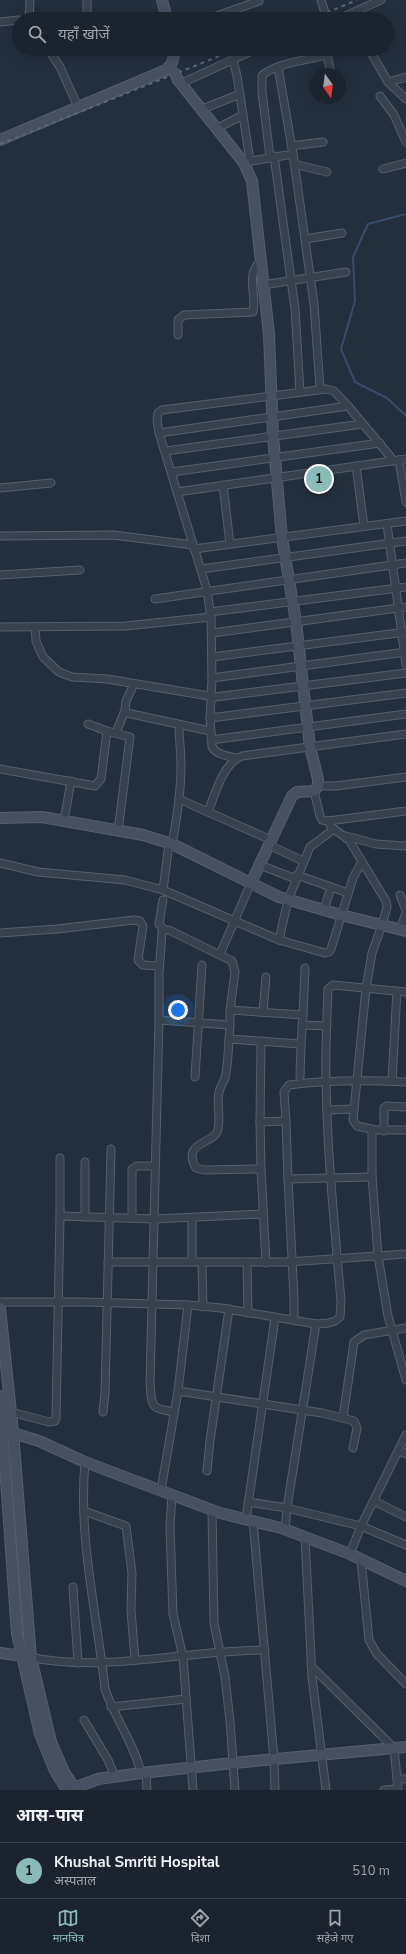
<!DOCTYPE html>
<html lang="hi">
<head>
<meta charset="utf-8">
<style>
	:root { --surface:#1b232e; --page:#282f3a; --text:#f1f3f6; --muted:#a0a4aa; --line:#39404a; --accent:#8bbbb9 }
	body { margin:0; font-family:"Nunito Sans","Noto Sans Devanagari",sans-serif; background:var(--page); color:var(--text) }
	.compass { position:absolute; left:310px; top:68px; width:36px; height:36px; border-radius:50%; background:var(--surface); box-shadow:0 2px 10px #0003; rotate:166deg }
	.you { position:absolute; left:178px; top:1010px; width:14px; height:14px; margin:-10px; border:3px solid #fff; border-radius:50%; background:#1a73e8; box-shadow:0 0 0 6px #1a73e833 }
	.badge { display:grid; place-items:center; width:26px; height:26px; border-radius:50%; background:var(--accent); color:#111; font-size:13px; font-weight:700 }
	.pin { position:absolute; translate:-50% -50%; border:2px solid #fff; box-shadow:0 1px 4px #0006 }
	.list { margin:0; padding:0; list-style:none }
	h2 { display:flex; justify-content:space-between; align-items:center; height:52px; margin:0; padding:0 16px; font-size:17px }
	h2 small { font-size:13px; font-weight:400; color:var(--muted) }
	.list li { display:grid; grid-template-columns:26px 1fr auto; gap:12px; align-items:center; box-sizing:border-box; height:56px; padding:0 16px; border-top:1px solid var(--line) }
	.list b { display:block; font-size:15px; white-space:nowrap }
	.list p { margin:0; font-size:13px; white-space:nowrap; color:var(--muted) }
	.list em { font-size:13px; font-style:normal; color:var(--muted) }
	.icon { flex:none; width:22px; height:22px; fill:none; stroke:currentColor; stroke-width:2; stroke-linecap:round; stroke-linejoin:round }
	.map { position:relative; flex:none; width:406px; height:1790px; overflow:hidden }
	.search { position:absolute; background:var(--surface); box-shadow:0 2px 10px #0003; left:12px; right:12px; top:12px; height:44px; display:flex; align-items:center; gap:10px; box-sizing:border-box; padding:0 14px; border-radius:22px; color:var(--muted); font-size:15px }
	.sheet { height:108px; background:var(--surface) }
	nav { display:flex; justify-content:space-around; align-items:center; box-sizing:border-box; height:56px; border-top:1px solid var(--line); background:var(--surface); font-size:11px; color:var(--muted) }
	nav a { display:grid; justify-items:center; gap:2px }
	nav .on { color:var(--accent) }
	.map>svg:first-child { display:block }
</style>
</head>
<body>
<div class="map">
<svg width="406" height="1790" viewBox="0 0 406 1790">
	<rect width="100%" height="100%" fill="#242f3e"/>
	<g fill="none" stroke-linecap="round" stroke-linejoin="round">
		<!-- stream -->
		<polyline stroke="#394c67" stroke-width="2" points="406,214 368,224 353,257 355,301 341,349 355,382 387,398 406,416"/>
		<!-- street casing -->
		<g stroke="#565f6c" stroke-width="9">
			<g id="street">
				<polyline points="321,0 327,19"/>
				<polyline points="345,16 381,0"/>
				<polyline points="29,19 30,0"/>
				<polyline points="87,19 87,0"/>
				<polyline points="208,19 259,1"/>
				<polyline points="335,19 349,16 353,19"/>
				<polyline points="0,22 19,20"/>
				<polyline points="48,49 60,67 78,107"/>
				<polyline points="326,49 331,74"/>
				<polyline points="369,49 388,82 406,99"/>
				<polyline points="233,60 237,76 250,161"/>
				<polyline points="278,67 293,154 314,304 320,389"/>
				<polyline points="388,82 406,77"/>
				<polyline points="180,84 256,49"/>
				<polyline points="380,96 394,115 406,142"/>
				<polyline points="200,110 240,94"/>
				<polyline points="216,129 243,115"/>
				<polyline points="291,146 323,142"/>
				<polyline points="274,156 295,309 300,392"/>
				<path d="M270 157 262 92V76C272 64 311 59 327 55"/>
				<polyline points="246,162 293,154"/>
				<polyline points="294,164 327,172"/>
				<polyline points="383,169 406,163"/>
				<polyline points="305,239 342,233"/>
				<polyline points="263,285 346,272"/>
				<path d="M178 335V320L184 315 253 312C257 295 245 274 261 261"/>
				<polyline points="159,433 348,406"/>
				<polyline points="166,451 362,424"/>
				<polyline points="399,460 406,502"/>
				<polyline points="394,461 348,406 334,391 326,389 162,410 158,413 157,421 159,433 207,590 211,617 212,678 406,652"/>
				<polyline points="356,466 364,526"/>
				<polyline points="172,472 380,443"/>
				<polyline points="223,485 230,544"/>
				<polyline points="0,488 51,483"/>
				<polyline points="177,492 406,459"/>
				<polyline points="387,524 406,665"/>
				<polyline points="0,536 113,535 193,545"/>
				<polyline points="194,549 406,521"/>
				<polyline points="201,569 406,541"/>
				<polyline points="0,575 80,570"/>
				<polyline points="155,599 406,563"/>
				<polyline points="210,612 406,587"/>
				<polyline points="0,627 126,626 211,617"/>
				<polyline points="35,627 36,641 43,657 59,672 72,677 107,679 215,697 406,673"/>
				<polyline points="212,633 406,607"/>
				<polyline points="212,657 406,632"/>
				<path d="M212 678 210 718 212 747C217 755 228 756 236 758"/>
				<polyline points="134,684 126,701 125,710 127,713 210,731"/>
				<polyline points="210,718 406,693"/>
				<polyline points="107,731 130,737 118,831"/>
				<polyline points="116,733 125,710"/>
				<polyline points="211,740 406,714"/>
				<polyline points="0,769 95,786 101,779 107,731 88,724"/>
				<polyline points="318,786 336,786 406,777"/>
				<polyline points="314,791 320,816 322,820 328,821 406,811"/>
				<polyline points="179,799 271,840"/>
				<path d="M208 812C215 794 223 763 242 756L406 734"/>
				<polyline points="64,821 71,781"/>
				<polyline points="328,821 331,827 349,840 386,901 387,907 382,925 372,953 366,988 353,1120 357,1126 376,1130 406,1130"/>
				<polyline points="346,836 376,844 406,846"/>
				<path d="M172 844C177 818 181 792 181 765 181 752 179 739 179 725"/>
				<polyline points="269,845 303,861"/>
				<polyline points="0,863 38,872 125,880 163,890 279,940 325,953 329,952 331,949 353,878 362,861"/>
				<polyline points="260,865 296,879"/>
				<polyline points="297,875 348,893"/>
				<polyline points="163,890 169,843"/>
				<polyline points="400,895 406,910"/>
				<polyline points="163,900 159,924 164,930"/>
				<polyline points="324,910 331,887"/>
				<polyline points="400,930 406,913"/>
				<polyline points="0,933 57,929 134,920 140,921 143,926 138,960 143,965 159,966"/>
				<polyline points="279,940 288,900 310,847 334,829"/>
				<polyline points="220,954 251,883"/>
				<polyline points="263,1012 266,977"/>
				<polyline points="303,1015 305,968"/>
				<polyline points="159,1020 230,1025 230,1010 303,1015 301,1044 229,1039 230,1025"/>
				<polyline points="302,1025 327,1026"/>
				<path d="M229 1039C228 1052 228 1066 225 1078 223 1083 220 1087 219 1092 216 1105 222 1120 217 1132 213 1143 181 1143 196 1168L204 1170 261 1169 266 1263"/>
				<polyline points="261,1041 260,1122 286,1121 288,1179 372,1177"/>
				<polyline points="195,1077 202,965"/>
				<polyline points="300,1077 301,1044"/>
				<polyline points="392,1081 397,991"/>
				<polyline points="327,1110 354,1109"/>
				<path d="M286 1121 284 1092 289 1085C328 1080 366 1080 406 1082"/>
				<polyline points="260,1122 261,1169"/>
				<polyline points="372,1130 372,1177 378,1256 388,1316 406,1380"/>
				<polyline points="384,1131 384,1108 387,1106 406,1107"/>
				<polyline points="288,1179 294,1298 294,1320"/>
				<polyline points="60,1216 60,1158"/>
				<polyline points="85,1217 85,1162"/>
				<polyline points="132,1218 132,1169 137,1166 155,1166"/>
				<polyline points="192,1218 192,1262"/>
				<polyline points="108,1262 287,1262 406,1254"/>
				<polyline points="247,1262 248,1313"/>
				<polyline points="202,1263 203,1307"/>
				<path d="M0 1302H85L188 1305 221 1308 316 1324 329 1323 335 1321 340 1317 341 1302C335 1228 327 1154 326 1080 325 1050 327 1019 328 989L333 985 406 992"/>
				<polyline points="178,1391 322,1413 354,1421 357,1428 353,1448"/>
				<polyline points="11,1412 49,1422 55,1421 56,1418 60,1216 154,1219 263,1214"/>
				<polyline points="103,1412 105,1393 111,1149"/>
				<path d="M174 1412C150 1408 152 1407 150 1383L159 1020V974L162 932 164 930H169L232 961 235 972 230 1010"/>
				<polyline points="343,1417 354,1342 364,1335 406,1328"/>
				<polyline points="399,1451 406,1454"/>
				<path d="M85 1462C78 1538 97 1614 105 1689 115 1719 134 1743 141 1773"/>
				<polyline points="207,1471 210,1441 229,1309"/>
				<polyline points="161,1490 178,1391 188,1305"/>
				<polyline points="172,1495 170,1527 173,1614 183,1657 193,1790"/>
				<polyline points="374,1501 406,1517"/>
				<polyline points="248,1502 287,1508 361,1526 406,1435"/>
				<polyline points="212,1510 214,1623 225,1677 230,1721 235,1790"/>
				<polyline points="84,1511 126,1526 132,1573 131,1610 135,1660"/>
				<polyline points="246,1519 275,1318"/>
				<polyline points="253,1521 274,1759 275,1790"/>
				<polyline points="285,1530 287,1508 316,1324"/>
				<polyline points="305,1537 312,1677 326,1790"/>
				<polyline points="350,1554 361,1526 406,1545"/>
				<polyline points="361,1560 369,1640 377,1654 406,1684"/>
				<polyline points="73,1587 78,1663"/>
				<path d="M28 1657C107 1673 185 1650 265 1650"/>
				<polyline points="311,1666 394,1748 398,1789 384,1790"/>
				<polyline points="111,1707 186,1699"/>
				<polyline points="84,1720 108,1760 115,1777"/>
				<polyline points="146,1773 147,1790"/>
				<polyline points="397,1779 406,1779"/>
			</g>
		</g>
		<!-- secondary casing -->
		<g stroke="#565f6c" stroke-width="12">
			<g id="secondary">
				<polyline points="162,0 167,19"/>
				<polyline points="178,80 244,163 252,181 269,334 273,436 282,538 296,622 310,747 318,779 318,786 314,791 297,792 292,796 251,883"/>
				<path d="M0 140 166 70C173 64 175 58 173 49"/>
				<polyline points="0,818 42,817 143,835 172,844 279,897 341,915 406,931"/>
				<polyline points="0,1308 13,1432 31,1658 51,1742 64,1772 76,1790"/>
				<polyline points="0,1396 17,1634 40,1734 55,1771 67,1790"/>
				<polyline points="3,1430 39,1441 85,1462 220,1513 281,1528 305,1537 350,1554 406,1581"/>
				<polyline points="0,1653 23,1656"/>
				<polyline points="68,1790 98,1779 141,1773 233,1763 406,1747"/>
			</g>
		</g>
		<!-- street -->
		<use href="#street" stroke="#38414e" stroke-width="7"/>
		<!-- secondary -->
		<use href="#secondary" stroke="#465061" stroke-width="10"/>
		<!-- rail -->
		<g stroke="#5a6575" stroke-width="2" stroke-dasharray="4 4" stroke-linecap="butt">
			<polyline points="312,19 357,0"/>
			<polyline points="0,144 237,49"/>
		</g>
		<!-- secondary-bridge casing -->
		<g stroke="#565f6c" stroke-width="12" stroke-linecap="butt">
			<polyline id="secondary-bridge" points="174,71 178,80"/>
		</g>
		<!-- secondary-bridge -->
		<use href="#secondary-bridge" stroke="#465061" stroke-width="10"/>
	</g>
</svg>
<svg class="compass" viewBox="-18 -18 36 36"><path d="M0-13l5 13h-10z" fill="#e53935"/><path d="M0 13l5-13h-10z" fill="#a0a4aa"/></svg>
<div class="you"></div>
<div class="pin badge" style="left:319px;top:479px">1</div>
<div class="search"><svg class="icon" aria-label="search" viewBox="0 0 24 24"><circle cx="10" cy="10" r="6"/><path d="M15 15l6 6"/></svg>यहाँ खोजें</div>
</div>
<section class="sheet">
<h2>आस-पास<small></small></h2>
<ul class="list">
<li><span class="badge">1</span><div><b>Khushal Smriti Hospital</b><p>अस्पताल</p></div><em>510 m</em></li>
</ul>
</section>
<nav>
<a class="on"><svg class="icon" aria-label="map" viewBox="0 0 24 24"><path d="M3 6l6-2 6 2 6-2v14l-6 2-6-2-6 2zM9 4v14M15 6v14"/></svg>मानचित्र</a>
<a><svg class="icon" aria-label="directions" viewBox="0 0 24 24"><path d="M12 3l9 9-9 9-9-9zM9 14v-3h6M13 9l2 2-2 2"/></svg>दिशा</a>
<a><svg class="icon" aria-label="saved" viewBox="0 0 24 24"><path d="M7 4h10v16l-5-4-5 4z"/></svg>सहेजे गए</a>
</nav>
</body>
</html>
